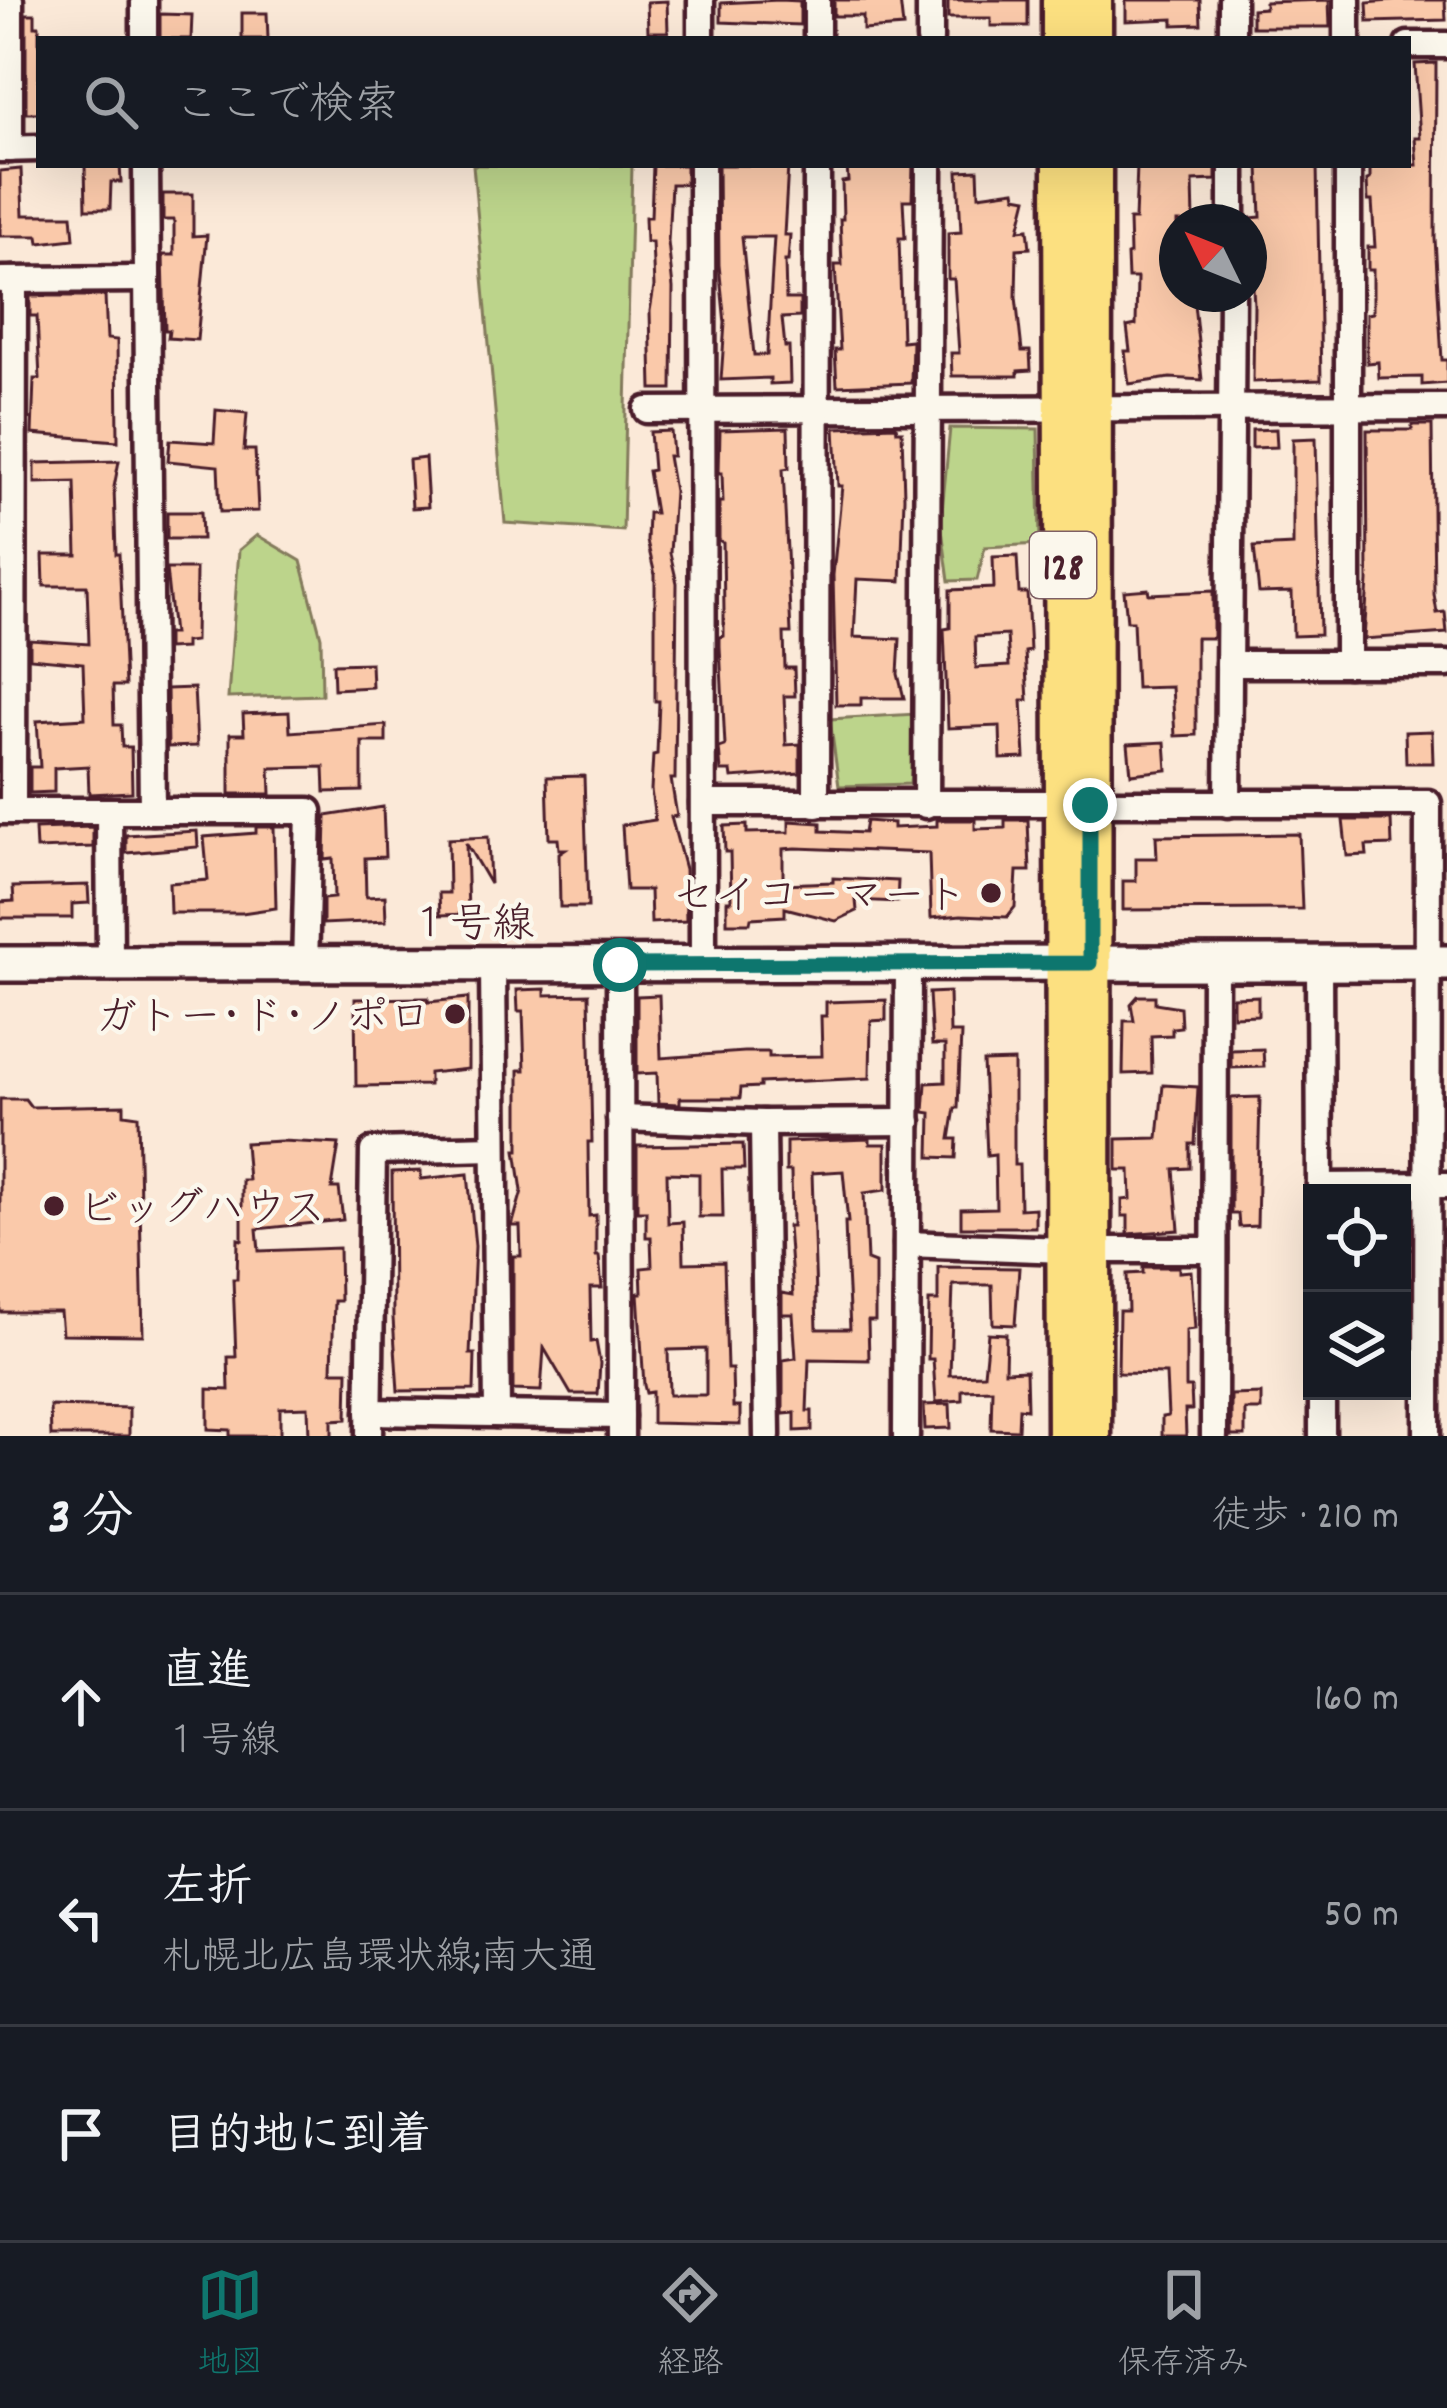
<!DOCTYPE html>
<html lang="ja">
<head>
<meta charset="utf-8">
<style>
	:root { --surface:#171b24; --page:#20242c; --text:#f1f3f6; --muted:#9ea1a6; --line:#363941; --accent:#0f766e }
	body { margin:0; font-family:Dekko,"Klee One",sans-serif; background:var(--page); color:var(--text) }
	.controls { position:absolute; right:36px; bottom:36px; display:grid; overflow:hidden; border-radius:0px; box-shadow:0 12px 48px #0002 }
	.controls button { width:108px; height:108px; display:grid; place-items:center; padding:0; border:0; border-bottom:3px solid var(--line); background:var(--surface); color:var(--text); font:60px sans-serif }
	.compass { position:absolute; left:1159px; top:204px; width:108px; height:108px; border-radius:50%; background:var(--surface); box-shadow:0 12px 48px #0002; rotate:313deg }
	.stop { position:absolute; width:36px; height:36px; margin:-27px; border:9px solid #0f766e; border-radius:50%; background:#fff }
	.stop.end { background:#0f766e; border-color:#fff; box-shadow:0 3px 12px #0008 }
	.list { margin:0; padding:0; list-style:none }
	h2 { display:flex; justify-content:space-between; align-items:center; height:156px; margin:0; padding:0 48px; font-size:51px }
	h2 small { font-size:39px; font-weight:400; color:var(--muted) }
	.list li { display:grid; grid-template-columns:78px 1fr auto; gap:36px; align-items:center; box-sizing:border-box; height:216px; padding:0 48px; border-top:3px solid var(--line) }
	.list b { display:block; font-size:45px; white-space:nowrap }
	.list p { margin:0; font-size:39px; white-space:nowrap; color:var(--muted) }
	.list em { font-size:39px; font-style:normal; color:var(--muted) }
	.icon { flex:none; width:66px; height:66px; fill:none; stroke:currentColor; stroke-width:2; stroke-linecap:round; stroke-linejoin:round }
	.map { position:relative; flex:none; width:1447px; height:1436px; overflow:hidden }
	.search { position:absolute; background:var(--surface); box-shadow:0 12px 48px #0002; left:36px; right:36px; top:36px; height:132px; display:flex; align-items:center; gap:30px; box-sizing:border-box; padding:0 42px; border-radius:0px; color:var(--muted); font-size:45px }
	.sheet { height:804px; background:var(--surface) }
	nav { display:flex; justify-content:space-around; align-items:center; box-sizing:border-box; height:168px; border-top:3px solid var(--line); background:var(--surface); font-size:33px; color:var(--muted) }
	nav a { display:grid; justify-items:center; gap:6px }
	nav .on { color:var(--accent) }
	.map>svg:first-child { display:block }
</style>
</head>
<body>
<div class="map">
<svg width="1447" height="1436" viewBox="0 0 1447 1436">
	<rect width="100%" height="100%" fill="#fbe9d8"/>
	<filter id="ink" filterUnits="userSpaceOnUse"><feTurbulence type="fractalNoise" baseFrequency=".00833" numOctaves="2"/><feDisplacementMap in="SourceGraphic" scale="24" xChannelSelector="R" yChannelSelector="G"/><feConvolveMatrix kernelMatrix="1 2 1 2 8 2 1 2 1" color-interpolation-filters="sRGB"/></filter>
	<g filter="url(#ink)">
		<!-- green -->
		<g fill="#bcd48b" stroke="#837a5b" stroke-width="3">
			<polygon points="473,165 632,165 623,531 505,523"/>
			<polygon points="950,428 1038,429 1040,544 985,547 977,580 949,581 941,522"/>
			<polygon points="257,535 301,561 321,637 322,695 228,698 239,550"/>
			<polygon points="916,714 910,784 839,786 830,719"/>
		</g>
		<!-- building -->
		<g fill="#fac9aa" stroke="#4a1f2b" stroke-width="3" fill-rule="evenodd">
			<polygon points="780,0 800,1 800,25 721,22 721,3"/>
			<polygon points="834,0 900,0 903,27 863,30 863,16 834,16"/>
			<polygon points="948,0 1028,0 1028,26 991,26 991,18 948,18"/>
			<polygon points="1126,0 1200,0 1201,24 1173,25 1173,19 1126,21"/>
			<polygon points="1329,0 1330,27 1252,27 1252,9 1265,8 1265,2"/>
			<polygon points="1401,0 1445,0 1446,20 1368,22 1367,3"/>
			<polygon points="667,1 668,32 648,32 647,2"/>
			<polygon points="242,13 267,13 268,39 242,39"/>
			<polygon points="26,14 35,14 35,26 39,26 39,113 26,113"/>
			<polygon points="160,14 192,15 191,39 160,39"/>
			<polygon points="1436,63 1435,238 1442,360 1447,360 1447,383 1422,385 1422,377 1379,378 1378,362 1367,363 1367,314 1373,313 1373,270 1368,270 1368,247 1375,247 1372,201 1368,201 1367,180 1370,179 1370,165 1417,165 1415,138 1420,138 1415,64"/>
			<polygon points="85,165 120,165 121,182 111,182 110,209 86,209"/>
			<polygon points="653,165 686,165 686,184 671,184 668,242 673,288 672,389 652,389 650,311 654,287 652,242 646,242 645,217 651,217"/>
			<path d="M718 165H788L784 235H790L788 261H785L786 299H800V317L782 318 785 347H789L790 383 770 384V378L721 380 725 323 719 265ZM742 237H774L767 355H754Z"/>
			<polygon points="847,165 913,165 912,200 903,200 905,238 899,238 902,341 912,340 911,383 837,386 835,350 840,350 835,265 842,265 840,219 843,219 842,182 848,181"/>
			<polygon points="1137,165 1216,165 1216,180 1193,181 1194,222 1177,222 1177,294 1193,294 1202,380 1170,378 1129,384 1125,351 1130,351 1127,327 1136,325 1137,278 1128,278 1127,255 1130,254 1129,220 1135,220"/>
			<polygon points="1259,165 1317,165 1321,380 1253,382 1254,305 1249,218 1261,217"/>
			<polygon points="21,169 23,215 72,215 74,239 39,243 38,236 0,236 0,171"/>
			<polygon points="978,170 979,195 1015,190 1016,196 1027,198 1019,230 1028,229 1030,248 1017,249 1016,297 1022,351 1030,351 1031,370 1018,371 1018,376 952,376 951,353 959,353 954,279 948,279 948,233 961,232 958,171"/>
			<polygon points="163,194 193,194 193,236 207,235 197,340 168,338 169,330 165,330 163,255 174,255 174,220 163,220"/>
			<polygon points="30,296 105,296 107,339 117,340 118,441 32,434 34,379 40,379 37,316 30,316"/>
			<polygon points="216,410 247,413 244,450 255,450 258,511 220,512 218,466 168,461 170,440 214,443"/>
			<polygon points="1412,425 1432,425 1434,594 1437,613 1445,612 1447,633 1364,639 1368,581 1367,430 1412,430"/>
			<polygon points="896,426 897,431 902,431 904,497 901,581 857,579 854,637 900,639 898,674 904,698 861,698 861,705 836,705 833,575 842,486 838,486 835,428"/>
			<polygon points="788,428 789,468 783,469 791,633 784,633 785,668 794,668 795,696 784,696 786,745 800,744 800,773 732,778 731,771 721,771 719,748 725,746 720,646 720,637 724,636 724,612 723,543 719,540 719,502 723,502 722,473 719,473 720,430"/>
			<polygon points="1276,429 1277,447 1252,448 1252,430"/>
			<polygon points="671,431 673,456 668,456 674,491 670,553 677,583 675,779 671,779 677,816 671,817 685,869 686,921 651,923 650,890 626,890 622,825 655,820 651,790 653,755 657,754 659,701 655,701 655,575 647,541 648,513 655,513 648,471 653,470 650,432"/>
			<polygon points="1316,438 1320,635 1293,636 1292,592 1259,593 1254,547 1293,545 1293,439"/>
			<polygon points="425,458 428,507 412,508 409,460"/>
			<polygon points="119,461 114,487 116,554 119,554 125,686 113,686 114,725 121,725 122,747 131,747 132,792 89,794 88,766 54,768 54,792 30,793 30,767 40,767 37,721 85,718 83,663 30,658 30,640 89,644 87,586 44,586 43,555 77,555 75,482 35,483 35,463"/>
			<polygon points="167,512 201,512 202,539 167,539"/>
			<path d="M1017 556 1019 593H1027L1030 651 1025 652 1028 700H1022L1025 758 1001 759 1000 726 948 728 944 629 950 628V590L994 588 993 557ZM1007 635 1009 666 976 668 975 637Z"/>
			<polygon points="166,569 196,569 195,641 185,642 185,648 167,649 167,634 173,634"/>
			<polygon points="1148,589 1149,594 1213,591 1213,638 1196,638 1196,735 1175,736 1172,687 1136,688 1133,621 1127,621 1124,591"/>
			<polygon points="371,663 372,687 334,689 333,664"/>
			<polygon points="194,688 197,746 168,747 167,689"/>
			<polygon points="289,712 290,732 386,725 386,742 362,742 362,791 325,792 324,767 270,768 271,794 230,794 230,734 244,734 243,714"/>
			<polygon points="1432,731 1433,763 1406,763 1405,732"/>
			<polygon points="1165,742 1167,770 1131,774 1128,744"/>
			<polygon points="584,776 588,907 560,907 559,853 565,849 559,849 558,839 549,839 547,777"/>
			<polygon points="383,807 385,857 365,858 366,897 385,896 386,921 323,924 323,899 334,898 333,859 325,860 326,816"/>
			<polygon points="937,820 975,820 975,829 1005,828 1005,820 1028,820 1030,871 1017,871 1015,907 1007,917 961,915 931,918 929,853 796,848 783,849 783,884 833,882 833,878 898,881 897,902 856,900 857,911 836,921 785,908 785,916 751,918 750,923 727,923 727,901 731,901 730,852 725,852 724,826 747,825 747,833 789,832 789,821 821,823 821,831 864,833 866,821 893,823 893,828 937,826"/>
			<polygon points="1343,820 1391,820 1392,845 1366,846 1367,855 1347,856"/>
			<polygon points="93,827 93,847 36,849 35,829"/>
			<polygon points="256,827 274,827 276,908 242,913 170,913 169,883 208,880 204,837 256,833"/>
			<polygon points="197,831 198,847 126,853 126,835"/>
			<polygon points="1299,834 1302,909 1123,910 1123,881 1136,881 1136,858 1157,858 1156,836"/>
			<polygon points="488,837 490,884 466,843 468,914 440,915 439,893 449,893 448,839"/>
			<polygon points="88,885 89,903 72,904 72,918 0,918 0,902 14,901 13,887"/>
			<polygon points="545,989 545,995 589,994 592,1142 588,1142 589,1216 596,1215 596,1256 599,1256 602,1288 590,1288 591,1342 596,1341 600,1363 598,1394 571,1394 544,1348 541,1391 513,1390 513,1256 521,1256 520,1226 512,1226 522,1191 516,1150 519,1150 519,1070 525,1070 523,1011 518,1011 517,990"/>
			<polygon points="949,992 950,1033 961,1033 958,1108 955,1108 950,1139 957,1139 956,1158 930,1157 931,1113 924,1112 926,1083 945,1082 945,1045 932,1045 929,993"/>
			<polygon points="659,995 661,1058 744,1052 769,1052 769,1057 822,1056 821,1016 826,1016 826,1002 886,1000 886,1020 871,1021 870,1078 760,1083 760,1087 741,1088 740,1098 680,1098 680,1104 658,1103 657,1073 637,1074 637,996"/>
			<polygon points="1138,996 1155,996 1155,1003 1180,1007 1181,1027 1172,1028 1172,1035 1151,1036 1152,1073 1123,1074 1124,1021 1134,1021 1131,1004"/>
			<polygon points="1258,996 1258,1015 1233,1016 1233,997"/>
			<polygon points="428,998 428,1002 468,998 468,1069 429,1073 429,1085 356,1086 355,999"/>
			<polygon points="1263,1049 1264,1067 1231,1068 1231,1050"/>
			<polygon points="1014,1061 1014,1165 1019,1165 1020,1209 1035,1208 1035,1227 961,1227 961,1209 996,1208 995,1155 987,1156 983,1062"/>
			<polygon points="1163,1085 1198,1087 1195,1144 1190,1144 1190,1168 1174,1169 1179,1230 1128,1234 1128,1216 1122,1216 1122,1200 1131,1199 1130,1170 1117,1170 1117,1139 1158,1138"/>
			<polygon points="1260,1097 1257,1226 1239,1227 1238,1214 1231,1214 1231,1098"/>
			<polygon points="0,1099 25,1099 31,1107 124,1105 124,1114 138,1116 143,1335 62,1334 60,1312 0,1312"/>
			<path d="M870 1139V1144H886V1190L864 1193 867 1260 875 1263V1321H868L869 1360 809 1359 807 1411H812V1430L795 1431V1413L783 1414V1360L796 1358 793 1314H782V1293L793 1295 788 1226H792L791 1171H786V1142ZM843 1171 848 1222H845L846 1251 850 1329H817L812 1173Z"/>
			<polygon points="281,1141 339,1144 332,1188 339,1188 343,1220 257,1229 259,1251 339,1248 340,1301 334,1301 332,1371 348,1371 347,1419 332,1420 332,1436 309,1436 308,1407 280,1408 280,1436 230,1436 230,1430 208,1429 208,1389 229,1390 228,1357 236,1357 233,1279 237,1279 238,1239 242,1240 242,1180 248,1180 245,1143"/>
			<path d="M743 1144 744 1169H722L723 1217H699V1174L667 1173 668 1223 683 1222 684 1263 724 1262 727 1369H732L733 1407H740V1425L652 1423V1392L646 1393 644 1385 638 1293H642L641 1268 652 1267 651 1237H646V1211H637V1146ZM706 1349V1395H669L668 1350Z"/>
			<polygon points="421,1171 421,1179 468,1174 475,1246 470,1354 475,1354 474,1390 398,1391 393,1318 392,1172"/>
			<polygon points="938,1267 1019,1268 1015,1325 993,1324 992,1285 953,1285 950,1375 984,1374 988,1333 1006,1334 1005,1371 1026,1370 1027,1409 1019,1408 1018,1430 991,1429 992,1389 962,1390 962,1400 936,1402 933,1359 928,1359 929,1301 938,1301"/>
			<polygon points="1143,1267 1179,1267 1179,1272 1191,1271 1195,1329 1186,1330 1186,1387 1191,1387 1192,1410 1185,1410 1186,1436 1162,1436 1162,1417 1168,1416 1166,1374 1118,1373 1119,1311 1128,1311 1127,1274 1143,1273"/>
			<polygon points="1261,1394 1261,1410 1245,1410 1245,1436 1231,1436 1231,1395"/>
			<polygon points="950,1404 951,1428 925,1429 924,1405"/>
			<polygon points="50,1406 129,1408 129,1436 51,1436"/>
		</g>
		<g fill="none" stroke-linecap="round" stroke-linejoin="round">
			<!-- street casing -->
			<g stroke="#4a1f2b" stroke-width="33">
				<g id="street">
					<polyline points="10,0 10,149"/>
					<polyline points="144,0 144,39"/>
					<polyline points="701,0 701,39"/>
					<polyline points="817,0 817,39"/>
					<polyline points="1232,0 1232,39"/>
					<polyline points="930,39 930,0"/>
					<polyline points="1347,39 1347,0"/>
					<polyline points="1408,45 1447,45"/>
					<polyline points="0,149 39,148"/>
					<polyline points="146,165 152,811"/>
					<polyline points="702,165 703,965"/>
					<polyline points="1232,222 1232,165"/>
					<polyline points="2,280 147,279"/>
					<polyline points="647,410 1447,407"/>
					<polyline points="1229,664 1447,664"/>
					<polyline points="1348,664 1348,165"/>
					<polyline points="703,803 1428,803 1427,1436"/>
					<polyline points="816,804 817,165"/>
					<polyline points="1228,804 1232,294"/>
					<polyline points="926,805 929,165"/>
					<polyline points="0,811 309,811 305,966"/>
					<polyline points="13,811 14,280"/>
					<polyline points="109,811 110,962"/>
					<polyline points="1319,963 1320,1193"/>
					<polyline points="493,966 497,1414"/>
					<polyline points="620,966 621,1436"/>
					<polyline points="620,1118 763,1123 908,1122"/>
					<polyline points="763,1123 767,1436"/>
					<polyline points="1320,1186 1447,1185"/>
					<polyline points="907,1244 1065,1250 1214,1250"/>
					<polyline points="1322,1391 1322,1436"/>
					<polyline points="369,1412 621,1416"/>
					<polyline points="369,1436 373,1151 494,1148"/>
					<polyline points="906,1436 908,965"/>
					<polyline points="1214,1436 1215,964"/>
				</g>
			</g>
			<!-- secondary casing -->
			<g stroke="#4a1f2b" stroke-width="42">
				<polyline id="secondary" points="0,964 1447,963"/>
			</g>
			<!-- primary casing -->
			<g stroke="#4a1f2b" stroke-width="45">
				<g id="primary">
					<polyline points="1093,0 1093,39"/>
					<polyline points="1061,39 1061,0"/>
					<polyline points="1062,165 1066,1436"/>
					<polyline points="1092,1436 1093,165"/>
				</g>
			</g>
			<!-- street -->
			<use href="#street" stroke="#fbf7ec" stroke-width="24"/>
			<!-- secondary -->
			<use href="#secondary" stroke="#fbf7ec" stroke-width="33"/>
			<!-- primary -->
			<use href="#primary" stroke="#fce080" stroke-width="36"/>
		</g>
	</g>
	<g fill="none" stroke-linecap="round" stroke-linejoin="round" filter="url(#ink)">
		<!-- route -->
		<polyline stroke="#0f766e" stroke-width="15" points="620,965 1090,963 1090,805"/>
	</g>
	<!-- markers -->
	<g fill="#4a1f2b" stroke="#fbf7ec" stroke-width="4.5">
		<circle cx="991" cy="893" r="12"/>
		<circle cx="455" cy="1014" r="12"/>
		<circle cx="54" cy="1206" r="12"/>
	</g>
	<g text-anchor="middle" stroke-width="9" stroke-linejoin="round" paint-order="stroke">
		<!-- shield labels -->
		<rect fill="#fbf7ec" stroke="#7f6065" stroke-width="3" x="1030" y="532" width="66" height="66" rx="9"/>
		<g font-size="39" font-weight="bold" fill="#4a1f2b">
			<text x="1063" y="579">128</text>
		</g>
		<!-- poi labels -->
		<g font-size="42" fill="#4a1f2b" stroke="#fbf7ec" text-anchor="end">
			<text x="967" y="908">セイコーマート</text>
			<text x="431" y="1029">ガトー･ド･ノポロ</text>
			<text x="78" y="1221" text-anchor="start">ビッグハウス</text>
		</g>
		<!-- street labels -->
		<g font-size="42" fill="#4a1f2b" stroke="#fbf7ec">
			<text x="471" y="936">１号線</text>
		</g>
	</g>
</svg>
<div class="controls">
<button><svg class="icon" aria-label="locate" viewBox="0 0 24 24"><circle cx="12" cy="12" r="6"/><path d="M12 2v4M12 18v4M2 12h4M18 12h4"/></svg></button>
<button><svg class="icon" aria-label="layers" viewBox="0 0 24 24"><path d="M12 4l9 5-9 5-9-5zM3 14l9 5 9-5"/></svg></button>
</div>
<svg class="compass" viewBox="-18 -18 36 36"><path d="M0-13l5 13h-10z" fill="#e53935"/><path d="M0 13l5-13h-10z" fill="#9ea1a6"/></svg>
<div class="stop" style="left:620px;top:965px"></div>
<div class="stop end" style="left:1090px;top:805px"></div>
<div class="search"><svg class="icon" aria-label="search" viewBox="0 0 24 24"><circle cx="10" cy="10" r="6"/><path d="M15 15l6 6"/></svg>ここで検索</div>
</div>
<section class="sheet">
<h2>3 分<small>徒歩 · 210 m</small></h2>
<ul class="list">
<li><svg class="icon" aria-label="ahead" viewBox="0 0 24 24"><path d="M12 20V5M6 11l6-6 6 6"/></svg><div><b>直進</b><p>１号線</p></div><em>160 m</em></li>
<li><svg class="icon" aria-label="left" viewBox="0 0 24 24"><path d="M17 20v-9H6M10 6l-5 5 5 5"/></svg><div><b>左折</b><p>札幌北広島環状線;南大通</p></div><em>50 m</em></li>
<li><svg class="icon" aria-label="arrive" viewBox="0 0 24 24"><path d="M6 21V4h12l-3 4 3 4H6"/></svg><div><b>目的地に到着</b></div></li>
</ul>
</section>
<nav>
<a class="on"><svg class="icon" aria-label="map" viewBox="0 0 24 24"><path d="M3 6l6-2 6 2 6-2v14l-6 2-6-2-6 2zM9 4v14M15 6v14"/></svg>地図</a>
<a><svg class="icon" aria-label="directions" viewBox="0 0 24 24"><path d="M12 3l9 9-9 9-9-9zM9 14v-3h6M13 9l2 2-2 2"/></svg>経路</a>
<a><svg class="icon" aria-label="saved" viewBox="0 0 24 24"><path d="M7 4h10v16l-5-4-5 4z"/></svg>保存済み</a>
</nav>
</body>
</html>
